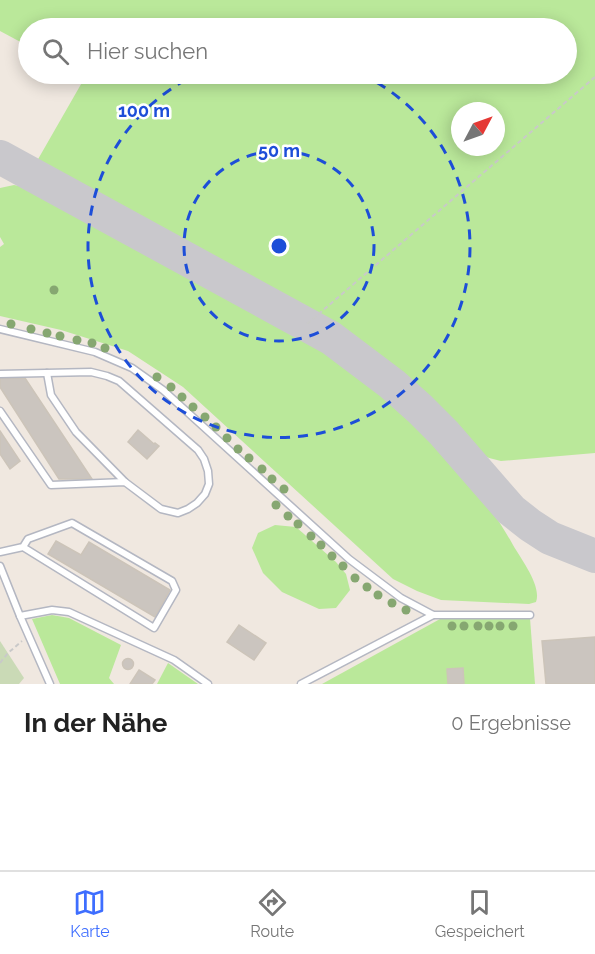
<!DOCTYPE html>
<html lang="de">
<head>
<meta charset="utf-8">
<style>
	:root { --surface:#fff; --page:#f6f6f6; --text:#222; --muted:#767676; --line:#e0e0e0; --accent:#3e6eff }
	body { margin:0; font-family:Raleway,sans-serif; background:var(--page); color:var(--text) }
	.compass { position:absolute; left:451px; top:102px; width:54px; height:54px; border-radius:50%; background:var(--surface); box-shadow:0 3px 15px #0003; rotate:49deg }
	.list { margin:0; padding:0; list-style:none }
	h2 { display:flex; justify-content:space-between; align-items:center; height:78px; margin:0; padding:0 24px; font-size:26px }
	h2 small { font-size:20px; font-weight:400; color:var(--muted) }
	.icon { flex:none; width:33px; height:33px; fill:none; stroke:currentColor; stroke-width:2; stroke-linecap:round; stroke-linejoin:round }
	.map { position:relative; flex:none; width:595px; height:684px; overflow:hidden }
	.search { position:absolute; background:var(--surface); box-shadow:0 3px 15px #0003; left:18px; right:18px; top:18px; height:66px; display:flex; align-items:center; gap:15px; box-sizing:border-box; padding:0 21px; border-radius:33px; color:var(--muted); font-size:22px }
	.sheet { height:186px; background:var(--surface) }
	nav { display:flex; justify-content:space-around; align-items:center; box-sizing:border-box; height:84px; border-top:2px solid var(--line); background:var(--surface); font-size:16px; color:var(--muted) }
	nav a { display:grid; justify-items:center; gap:3px }
	nav .on { color:var(--accent) }
	.map>svg:first-child { display:block }
</style>
</head>
<body>
<div class="map">
<svg width="595" height="684" viewBox="0 0 595 684">
	<rect width="100%" height="100%" fill="#f0e8e0"/>
	<!-- green -->
	<g fill="#bae89a" fill-rule="evenodd">
		<path d="M0 0H595V453L501 461 489 458 480 453 420 391 390 366 328 322 37 161 84 79 76 74H566V28H28V46L0 31ZM460 111H496V147H460Z"/>
		<path d="M14 185 30 188C88 220 147 252 206 284 252 310 299 335 343 364 411 409 473 474 513 545 521 559 542 586 536 602L529 604 441 600 417 591 393 579 183 387 128 351 61 330 0 316V247L4 244 0 237V188Z"/>
		<polygon points="275,525 296,527 336,562 346,574 350,590 336,608 319,609 282,592 263,573 252,548 258,533"/>
		<polygon points="52,615 69,618 121,645 109,678 114,684 60,684 32,619"/>
		<polygon points="530,618 535,684 322,684 440,619"/>
		<polygon points="168,663 198,684 157,684"/>
	</g>
	<!-- cemetery -->
	<polygon fill="#cadab6" points="0,641 24,678 19,684 0,684"/>
	<g fill="none" stroke-linecap="round" stroke-linejoin="round">
		<!-- taxiway -->
		<polyline stroke="#c9c8cc" stroke-width="34" points="0,157 331,338 392,384 420,409 444,433 511,510 530,525 550,538 595,556"/>
	</g>
	<!-- building -->
	<g fill="#cbc5bf" stroke="#ccc4b9" stroke-width="1.5">
		<polygon points="0,378 25,378 92,479 59,479 0,387"/>
		<polygon points="138,430 154,444 155,443 159,446 147,459 128,442"/>
		<polygon points="0,431 20,461 10,469 0,454"/>
		<polygon points="56,541 81,555 89,542 170,590 155,617 48,554"/>
		<polygon points="239,625 266,643 254,660 227,642"/>
		<polygon points="595,637 595,684 546,684 542,641"/>
		<circle cx="128" cy="664" r="5.5"/>
		<polygon points="463,668 464,684 448,684 447,669"/>
		<polygon points="139,670 155,680 152,684 130,684"/>
	</g>
	<g fill="none" stroke-linecap="round" stroke-linejoin="round">
		<!-- lane casing -->
		<g stroke="#b4b7c2" stroke-width="9">
			<g id="lane">
				<polyline points="0,329 95,352 132,368 163,390 349,559 401,598 433,615 530,615"/>
				<polyline points="47,373 51,395 76,432 125,482"/>
				<polyline points="0,374 91,372 107,376 119,381 198,450 204,459 208,471 209,484 205,494 197,503 188,509 178,513 161,509 125,482 51,485 0,411"/>
				<polyline points="0,552 23,547 154,628 176,590 172,581 72,523 28,539 23,547"/>
				<polyline points="0,566 20,616 50,684"/>
				<polyline points="20,616 52,610 69,612 174,660 208,684"/>
				<polyline points="301,684 433,615"/>
			</g>
		</g>
		<!-- path -->
		<g stroke="#c9c9c9" stroke-width="2" stroke-dasharray="4.5 3" stroke-linecap="butt">
			<polyline points="307,324 595,77"/>
			<polyline points="0,663 8,653 22,641"/>
		</g>
		<!-- lane -->
		<use href="#lane" stroke="#fff" stroke-width="6"/>
	</g>
	<!-- trees -->
	<g fill="#86a771">
		<circle cx="54" cy="290" r="4.5"/>
		<circle cx="11" cy="324" r="4.5"/>
		<circle cx="31" cy="329" r="4.5"/>
		<circle cx="47" cy="333" r="4.5"/>
		<circle cx="60" cy="336" r="4.5"/>
		<circle cx="77" cy="340" r="4.5"/>
		<circle cx="92" cy="343" r="4.5"/>
		<circle cx="105" cy="348" r="4.5"/>
		<circle cx="157" cy="377" r="4.5"/>
		<circle cx="171" cy="387" r="4.5"/>
		<circle cx="182" cy="397" r="4.5"/>
		<circle cx="193" cy="407" r="4.5"/>
		<circle cx="205" cy="417" r="4.5"/>
		<circle cx="216" cy="427" r="4.5"/>
		<circle cx="227" cy="438" r="4.5"/>
		<circle cx="238" cy="449" r="4.5"/>
		<circle cx="249" cy="458" r="4.5"/>
		<circle cx="262" cy="469" r="4.5"/>
		<circle cx="272" cy="479" r="4.5"/>
		<circle cx="284" cy="489" r="4.5"/>
		<circle cx="276" cy="505" r="4.5"/>
		<circle cx="288" cy="516" r="4.5"/>
		<circle cx="298" cy="524" r="4.5"/>
		<circle cx="311" cy="536" r="4.5"/>
		<circle cx="321" cy="545" r="4.5"/>
		<circle cx="332" cy="556" r="4.5"/>
		<circle cx="343" cy="566" r="4.5"/>
		<circle cx="355" cy="578" r="4.5"/>
		<circle cx="367" cy="587" r="4.5"/>
		<circle cx="378" cy="595" r="4.5"/>
		<circle cx="392" cy="603" r="4.5"/>
		<circle cx="406" cy="610" r="4.5"/>
		<circle cx="452" cy="626" r="4.5"/>
		<circle cx="464" cy="626" r="4.5"/>
		<circle cx="478" cy="626" r="4.5"/>
		<circle cx="489" cy="626" r="4.5"/>
		<circle cx="500" cy="626" r="4.5"/>
		<circle cx="513" cy="626" r="4.5"/>
	</g>
	<!-- distance rings -->
	<g fill="none" stroke="#1d4ed8" stroke-width="3" stroke-dasharray="10 8">
		<circle cx="279" cy="246" r="95"/>
		<path d="M361 74A191 191 0 1 1 197 74"/>
	</g>
	<circle cx="279" cy="246" r="9" fill="#1d4ed8" stroke="#fff" stroke-width="3"/>
	<g font-size="18" text-anchor="middle" font-weight="bold" fill="#1d4ed8" stroke="#fff" stroke-width="5" stroke-linejoin="round" paint-order="stroke">
		<text x="144" y="117">100 m</text>
		<text x="279" y="157">50 m</text>
	</g>
</svg>
<svg class="compass" viewBox="-18 -18 36 36"><path d="M0-13l5 13h-10z" fill="#e53935"/><path d="M0 13l5-13h-10z" fill="#767676"/></svg>
<div class="search"><svg class="icon" aria-label="search" viewBox="0 0 24 24"><circle cx="10" cy="10" r="6"/><path d="M15 15l6 6"/></svg>Hier suchen</div>
</div>
<section class="sheet">
<h2>In der Nähe<small>0 Ergebnisse</small></h2>
<ul class="list">
</ul>
</section>
<nav>
<a class="on"><svg class="icon" aria-label="map" viewBox="0 0 24 24"><path d="M3 6l6-2 6 2 6-2v14l-6 2-6-2-6 2zM9 4v14M15 6v14"/></svg>Karte</a>
<a><svg class="icon" aria-label="directions" viewBox="0 0 24 24"><path d="M12 3l9 9-9 9-9-9zM9 14v-3h6M13 9l2 2-2 2"/></svg>Route</a>
<a><svg class="icon" aria-label="saved" viewBox="0 0 24 24"><path d="M7 4h10v16l-5-4-5 4z"/></svg>Gespeichert</a>
</nav>
</body>
</html>
